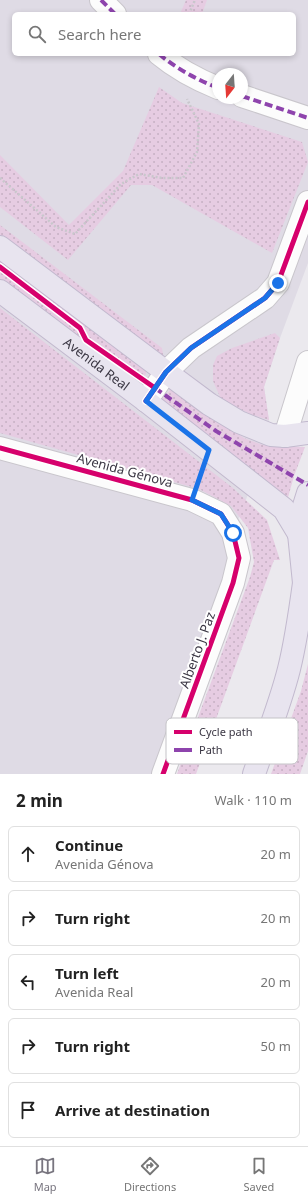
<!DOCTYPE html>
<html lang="en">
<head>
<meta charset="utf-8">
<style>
	:root { --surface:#fff; --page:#f6f6f6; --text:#222; --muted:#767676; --line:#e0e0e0; --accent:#78757f }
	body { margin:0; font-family:"Noto Sans",sans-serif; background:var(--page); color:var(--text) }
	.compass { position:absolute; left:212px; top:68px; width:36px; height:36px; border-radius:50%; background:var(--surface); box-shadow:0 2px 6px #0003; rotate:197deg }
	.stop { position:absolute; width:12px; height:12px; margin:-9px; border:3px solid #1a73e8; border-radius:50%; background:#fff }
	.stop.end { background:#1a73e8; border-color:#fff; box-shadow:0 1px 4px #0008 }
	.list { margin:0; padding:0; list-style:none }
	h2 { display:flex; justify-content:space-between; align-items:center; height:52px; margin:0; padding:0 16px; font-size:17px }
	h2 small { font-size:13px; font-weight:400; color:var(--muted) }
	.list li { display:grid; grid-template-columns:26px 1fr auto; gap:12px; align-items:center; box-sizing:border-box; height:56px; margin:0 8px 8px; padding:0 8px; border:1px solid var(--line); border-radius:6px }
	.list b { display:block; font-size:15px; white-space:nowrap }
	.list p { margin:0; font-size:13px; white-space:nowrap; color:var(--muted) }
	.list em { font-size:13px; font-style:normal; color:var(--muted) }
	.icon { flex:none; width:22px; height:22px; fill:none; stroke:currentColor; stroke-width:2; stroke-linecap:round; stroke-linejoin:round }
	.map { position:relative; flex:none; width:308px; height:774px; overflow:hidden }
	.search { position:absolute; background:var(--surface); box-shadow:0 2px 6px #0003; left:12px; right:12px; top:12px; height:44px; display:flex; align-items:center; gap:10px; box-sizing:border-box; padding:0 14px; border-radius:6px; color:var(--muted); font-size:15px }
	.sheet { height:372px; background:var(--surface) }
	nav { display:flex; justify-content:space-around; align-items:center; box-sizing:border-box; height:56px; border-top:1px solid var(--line); background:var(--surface); font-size:11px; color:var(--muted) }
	nav a { display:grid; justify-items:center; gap:2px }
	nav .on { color:var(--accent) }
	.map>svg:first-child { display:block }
</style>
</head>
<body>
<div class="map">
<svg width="308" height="774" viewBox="0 0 308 774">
	<defs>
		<pattern id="grass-dots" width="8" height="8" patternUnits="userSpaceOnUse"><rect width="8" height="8" fill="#e6cce2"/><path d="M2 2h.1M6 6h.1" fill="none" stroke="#c6b0c3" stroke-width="1.8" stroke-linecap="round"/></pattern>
	</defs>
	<rect width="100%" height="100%" fill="#ebe9ee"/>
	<!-- residential -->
	<path fill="#dfdbe5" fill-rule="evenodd" d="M0 0H308V263L280 338 264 387 271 435 233 533 239 558 163 774H0ZM14 14H294V54H14ZM218 74H242V98H218Z"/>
	<!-- grass -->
	<g fill="url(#grass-dots)">
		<polygon points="186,0 207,0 202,14 180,14"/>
		<polygon points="159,87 182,103 302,142 308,162 272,253 152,185 131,185 68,260 0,207 0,155 69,225 123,171"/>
		<polygon points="0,225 162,348 166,372 0,247"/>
		<polygon points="0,257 146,366 146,374 138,383 0,283"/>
		<polygon points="0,308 233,488 267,520 280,560 274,560 196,774 177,774 250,577 254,562 248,528 231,506 199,489 0,433"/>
		<polygon points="275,333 280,338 264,387 269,420 250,414 221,399 213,381 213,365 217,356 232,348"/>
		<polygon points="174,386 220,422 244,438 263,445 305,447 294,476 287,501 159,402"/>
		<polygon points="308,664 308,751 300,774 271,774 301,691"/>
	</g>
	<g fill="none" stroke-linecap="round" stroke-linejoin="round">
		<!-- minor casing -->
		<g stroke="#c9c6cc" stroke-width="24">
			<g id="minor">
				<polyline points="101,0 115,14"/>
				<path d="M159 54C177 69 196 79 218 88"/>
				<polyline points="242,96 308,118"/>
				<polyline points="146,401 166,372 191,348 265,298 278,283 308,202"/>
				<polyline points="285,436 308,362"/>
				<polyline points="0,448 192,500 221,514 233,533 239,558 233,583 163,774"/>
			</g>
		</g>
		<!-- major casing -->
		<g stroke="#c2b9ce" stroke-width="24">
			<g id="major">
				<polyline points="0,247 166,372 209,404 239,422 271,435 285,436 308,433"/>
				<path id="s1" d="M0 291 146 401 284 509 299 534"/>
				<polyline points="308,493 303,509 299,534 304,583 308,594"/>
				<path d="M254 774C266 739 280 705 289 669 296 641 300 612 304 583"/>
			</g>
		</g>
		<!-- path -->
		<g stroke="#c9c7cc" stroke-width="2.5" stroke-dasharray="2 2" stroke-linecap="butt">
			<polyline points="189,14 195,0"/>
			<polyline points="0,178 56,227 75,234 121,184 139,174 162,178 183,178 197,152 199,124 187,99"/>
		</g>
		<!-- minor -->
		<use href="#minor" stroke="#fcfcfc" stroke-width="22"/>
		<!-- major -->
		<use href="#major" stroke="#e8e4ef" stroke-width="22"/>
		<!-- quiet -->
		<g stroke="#8e44ad" stroke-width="4" stroke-dasharray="8 4" stroke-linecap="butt">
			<polyline points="101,0 115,14"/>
			<path d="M159 54C177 69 196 79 218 88"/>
			<polyline points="242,96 308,118"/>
			<polyline points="155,388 216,431 308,485"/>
		</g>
		<!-- cycleway casing -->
		<g stroke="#fff" stroke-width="8">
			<g id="cycleway">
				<polyline points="0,267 80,328 86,340 155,388"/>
				<polyline points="146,401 166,372 191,348 265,298 278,283 308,202"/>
				<polyline points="0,448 192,500 221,514 233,533 239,558 233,583 163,774"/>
			</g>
		</g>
		<!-- cycleway -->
		<use href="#cycleway" stroke="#d6006c" stroke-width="5"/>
	</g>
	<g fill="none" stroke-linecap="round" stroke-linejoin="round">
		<!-- route -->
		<polyline stroke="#1a73e8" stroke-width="5" points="233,533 221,514 192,500 209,450 146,401 166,372 191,348 265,298 278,283"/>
	</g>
	<g text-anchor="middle" stroke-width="4" stroke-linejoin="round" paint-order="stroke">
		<!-- street labels -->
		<g font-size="13" fill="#3a3643" stroke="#fff">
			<text dy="5" stroke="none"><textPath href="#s1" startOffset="121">Avenida Real</textPath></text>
			<text transform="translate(125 470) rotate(15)" y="5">Avenida Génova</text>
			<text transform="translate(197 650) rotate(-70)" y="5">Alberto J. Paz</text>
		</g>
	</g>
	<!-- legend -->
	<rect x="166" y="718" width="132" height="46" rx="6" fill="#fff" stroke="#c4c3c7" stroke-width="1"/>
	<rect x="174" y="730" width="18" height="4" fill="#d6006c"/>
	<rect x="174" y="748" width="18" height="4" fill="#8e44ad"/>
	<g font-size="11" fill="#3a3643">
		<text x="199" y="736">Cycle path</text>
		<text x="199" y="754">Path</text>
	</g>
</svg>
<svg class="compass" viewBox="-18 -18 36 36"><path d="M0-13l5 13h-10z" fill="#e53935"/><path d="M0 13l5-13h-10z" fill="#767676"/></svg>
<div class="stop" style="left:233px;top:533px"></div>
<div class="stop end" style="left:278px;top:283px"></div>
<div class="search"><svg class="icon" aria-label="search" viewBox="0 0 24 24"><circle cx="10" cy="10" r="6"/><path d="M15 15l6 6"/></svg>Search here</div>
</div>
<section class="sheet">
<h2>2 min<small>Walk · 110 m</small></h2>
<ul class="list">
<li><svg class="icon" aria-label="ahead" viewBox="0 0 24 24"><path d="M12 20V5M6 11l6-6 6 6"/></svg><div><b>Continue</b><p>Avenida Génova</p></div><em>20 m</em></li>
<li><svg class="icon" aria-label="right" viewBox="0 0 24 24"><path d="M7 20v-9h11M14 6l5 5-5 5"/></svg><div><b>Turn right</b></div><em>20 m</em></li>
<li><svg class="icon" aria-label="left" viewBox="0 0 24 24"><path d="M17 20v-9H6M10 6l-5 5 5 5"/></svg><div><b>Turn left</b><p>Avenida Real</p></div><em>20 m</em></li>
<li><svg class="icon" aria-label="right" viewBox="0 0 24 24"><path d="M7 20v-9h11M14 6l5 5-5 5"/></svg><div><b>Turn right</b></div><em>50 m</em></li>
<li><svg class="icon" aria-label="arrive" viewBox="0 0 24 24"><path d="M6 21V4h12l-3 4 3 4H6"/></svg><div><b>Arrive at destination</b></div></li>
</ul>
</section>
<nav>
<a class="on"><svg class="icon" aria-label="map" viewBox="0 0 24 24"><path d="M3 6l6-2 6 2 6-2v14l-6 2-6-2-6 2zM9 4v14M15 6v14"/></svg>Map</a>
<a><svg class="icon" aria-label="directions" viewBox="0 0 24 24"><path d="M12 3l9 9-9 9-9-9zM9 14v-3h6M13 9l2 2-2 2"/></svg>Directions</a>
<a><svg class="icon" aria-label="saved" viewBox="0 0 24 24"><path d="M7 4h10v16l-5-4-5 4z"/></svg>Saved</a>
</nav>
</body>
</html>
